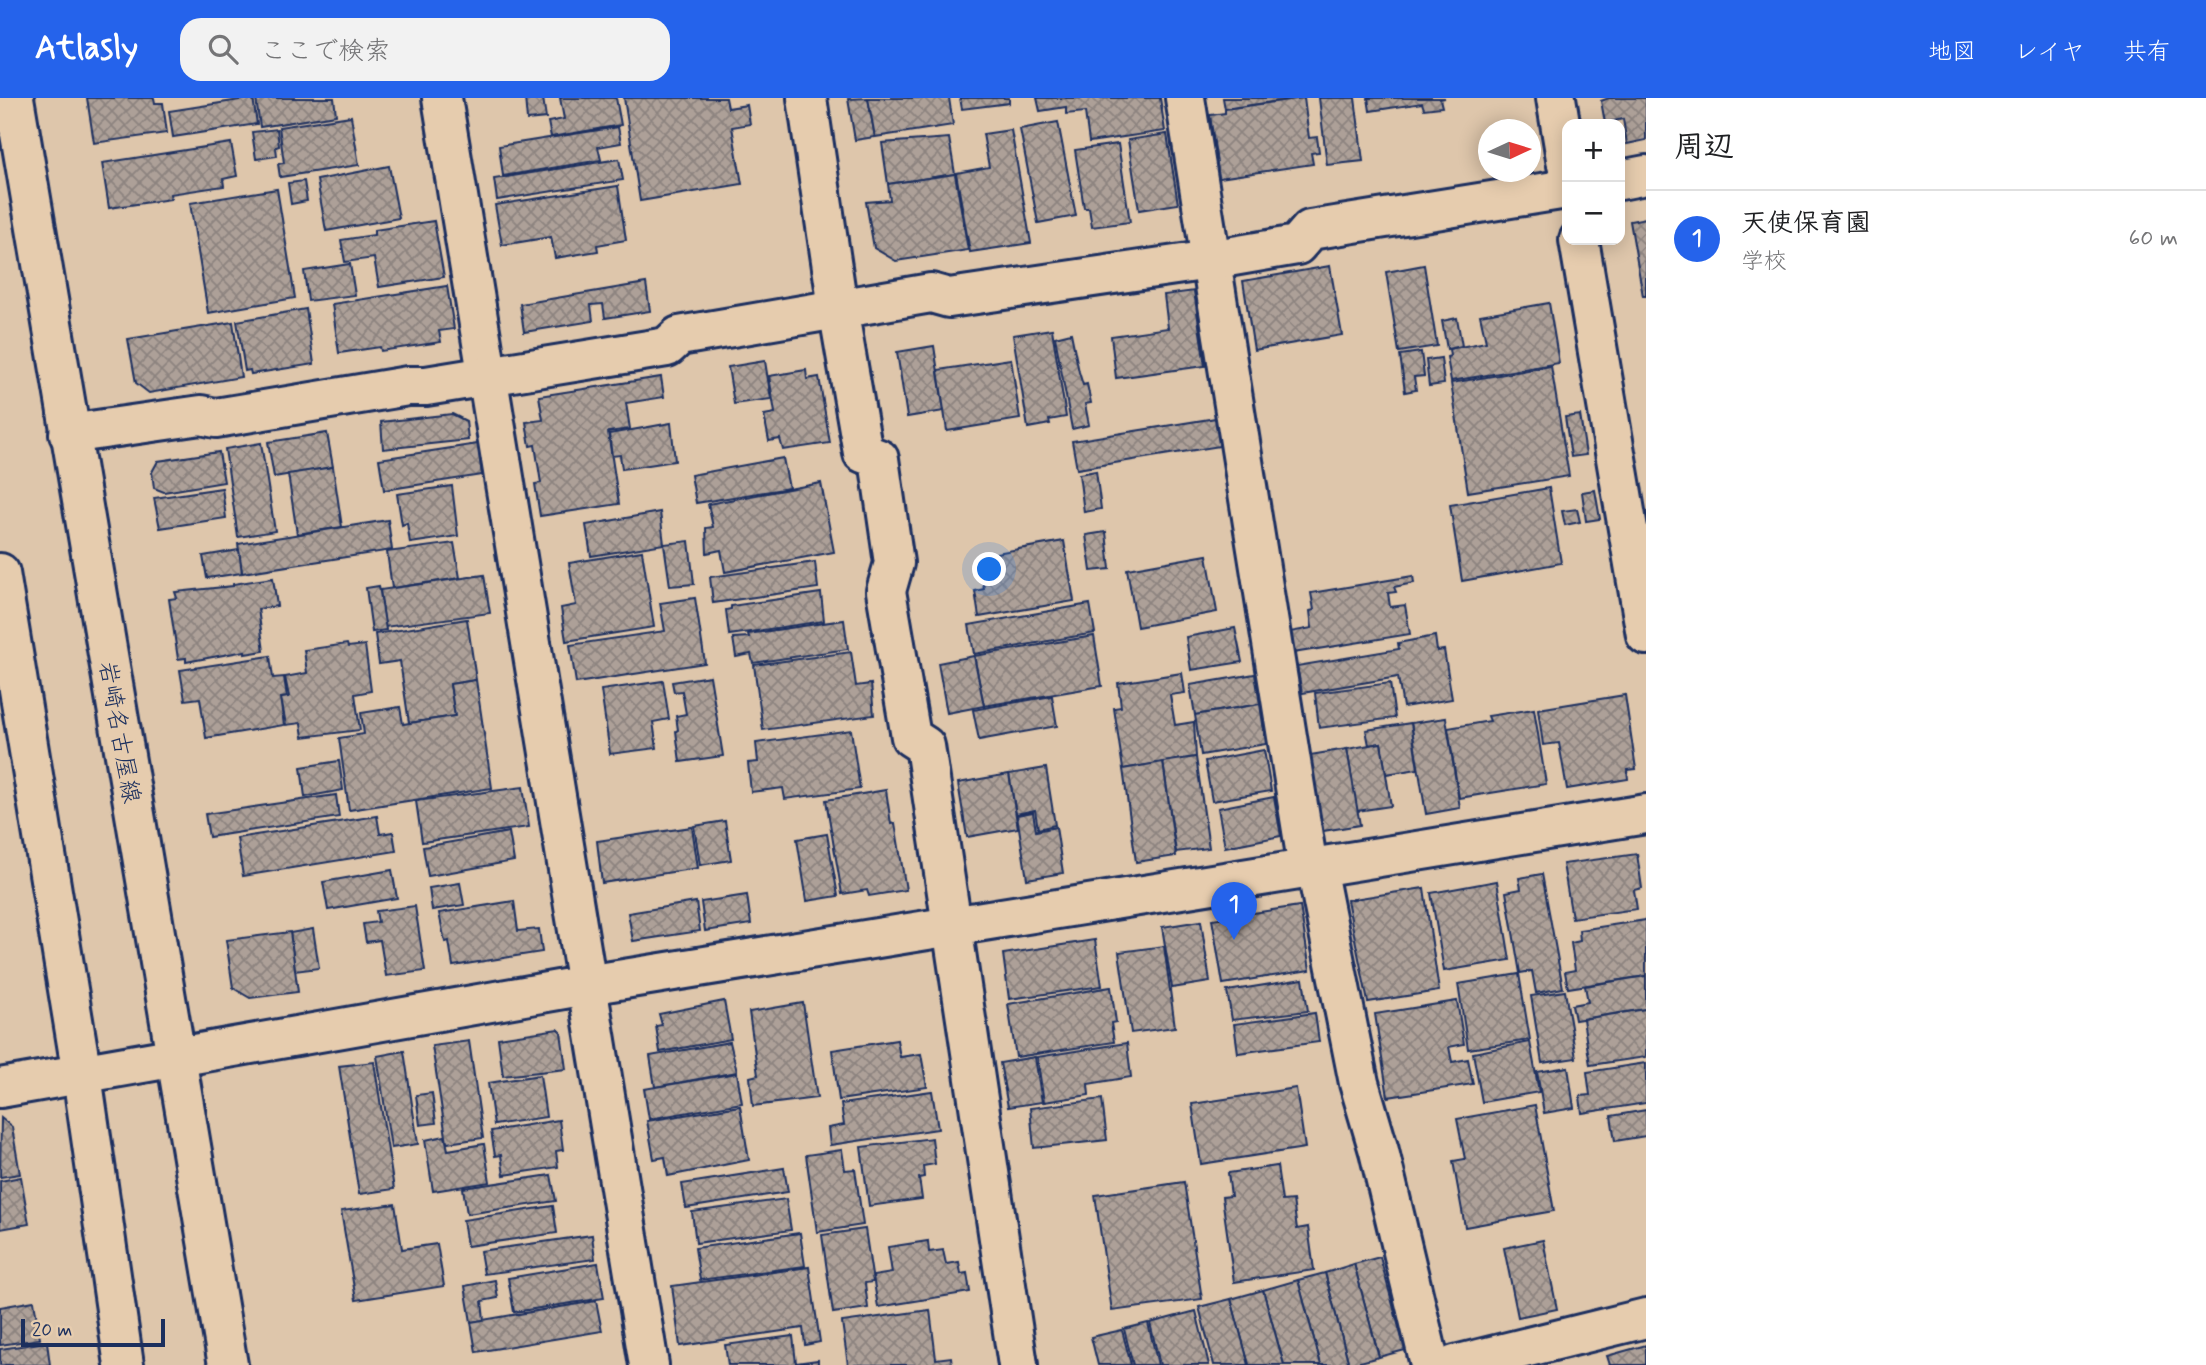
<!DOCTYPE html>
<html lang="ja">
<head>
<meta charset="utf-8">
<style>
	:root { --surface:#fff; --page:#f2f2f2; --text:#202124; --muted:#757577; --line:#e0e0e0; --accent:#2563eb }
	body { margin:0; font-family:Mynerve,"Klee One",sans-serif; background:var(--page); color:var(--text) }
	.controls { position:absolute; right:21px; top:21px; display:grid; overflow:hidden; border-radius:14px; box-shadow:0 4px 18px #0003 }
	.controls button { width:63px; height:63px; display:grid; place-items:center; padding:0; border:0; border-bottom:2px solid var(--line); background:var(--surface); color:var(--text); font:35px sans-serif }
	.compass { position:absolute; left:1478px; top:21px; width:63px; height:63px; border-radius:50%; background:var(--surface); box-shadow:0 4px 18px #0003; rotate:86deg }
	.scale { position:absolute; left:21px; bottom:18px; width:144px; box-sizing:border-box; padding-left:7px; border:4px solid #1b2f5e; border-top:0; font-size:19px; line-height:24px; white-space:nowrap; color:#1b2f5e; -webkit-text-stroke:5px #e6ccae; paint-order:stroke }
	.you { position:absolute; left:990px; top:472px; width:24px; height:24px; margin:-18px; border:5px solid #fff; border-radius:50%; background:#1a73e8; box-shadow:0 0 0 10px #1a73e833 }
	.badge { display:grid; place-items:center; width:46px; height:46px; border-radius:50%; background:var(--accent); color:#fff; font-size:23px; font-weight:700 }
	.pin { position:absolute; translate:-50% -58px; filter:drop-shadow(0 2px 4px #0008) }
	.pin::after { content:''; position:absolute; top:37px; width:24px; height:21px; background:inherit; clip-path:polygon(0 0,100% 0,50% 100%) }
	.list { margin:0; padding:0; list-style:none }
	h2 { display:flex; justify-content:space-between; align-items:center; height:91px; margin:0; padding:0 28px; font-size:30px }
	h2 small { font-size:23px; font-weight:400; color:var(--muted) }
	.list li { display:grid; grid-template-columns:46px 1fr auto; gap:21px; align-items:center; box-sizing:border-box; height:98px; padding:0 28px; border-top:2px solid var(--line) }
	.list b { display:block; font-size:26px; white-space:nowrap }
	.list p { margin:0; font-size:23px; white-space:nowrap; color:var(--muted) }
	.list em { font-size:23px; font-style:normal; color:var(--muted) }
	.icon { flex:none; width:38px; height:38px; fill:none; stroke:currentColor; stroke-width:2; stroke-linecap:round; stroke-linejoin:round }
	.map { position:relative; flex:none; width:1646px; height:1267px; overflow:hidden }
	header { display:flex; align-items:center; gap:42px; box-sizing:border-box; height:98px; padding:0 35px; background:var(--accent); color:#fff }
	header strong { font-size:33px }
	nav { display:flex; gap:38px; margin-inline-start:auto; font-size:24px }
	.search { width:490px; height:63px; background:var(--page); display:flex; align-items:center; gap:18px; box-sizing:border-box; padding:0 24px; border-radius:21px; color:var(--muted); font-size:26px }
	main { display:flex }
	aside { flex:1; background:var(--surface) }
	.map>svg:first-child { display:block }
</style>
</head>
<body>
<header>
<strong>Atlasly</strong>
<div class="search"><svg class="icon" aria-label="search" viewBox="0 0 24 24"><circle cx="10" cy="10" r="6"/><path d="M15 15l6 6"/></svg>ここで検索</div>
<nav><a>地図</a><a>レイヤ</a><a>共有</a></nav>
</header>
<main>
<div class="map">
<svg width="1646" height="1267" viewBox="0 0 1646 1267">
	<defs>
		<pattern id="building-cross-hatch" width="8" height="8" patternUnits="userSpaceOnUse" patternTransform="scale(1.75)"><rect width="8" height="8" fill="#ada098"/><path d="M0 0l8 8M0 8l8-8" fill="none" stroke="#8c837f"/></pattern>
	</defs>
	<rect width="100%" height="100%" fill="#dec6ab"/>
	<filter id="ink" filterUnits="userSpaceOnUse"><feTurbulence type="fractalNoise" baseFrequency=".0143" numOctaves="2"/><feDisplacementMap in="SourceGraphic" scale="14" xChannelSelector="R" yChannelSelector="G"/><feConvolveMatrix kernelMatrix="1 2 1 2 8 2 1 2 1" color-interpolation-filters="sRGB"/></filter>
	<g filter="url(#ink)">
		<!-- building -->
		<g fill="url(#building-cross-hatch)" stroke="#1b2f5e" stroke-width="2">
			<polygon points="87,0 154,0 155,5 163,5 167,35 94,45"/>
			<polygon points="253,0 257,26 173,39 169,13"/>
			<polygon points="265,0 334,0 336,17 260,29 256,1"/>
			<polygon points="525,0 543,0 546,20 527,22"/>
			<polygon points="560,0 616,0 621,27 551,39 548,24 564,21"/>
			<polygon points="624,0 726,0 728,10 747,7 750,26 732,29 742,86 640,103"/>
			<polygon points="868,0 875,39 855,42 848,1"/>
			<polygon points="868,0 949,0 953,27 875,39"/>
			<polygon points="960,0 1009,0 1009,5 962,11"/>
			<polygon points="1037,0 1160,0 1165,33 1089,44 1085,14 1066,16 1066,9 1040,13"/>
			<polygon points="1223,0 1298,0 1225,11"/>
			<polygon points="1304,0 1309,40 1317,39 1319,54 1311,55 1313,66 1219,80 1210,17 1225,15 1225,11"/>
			<polygon points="1319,0 1355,0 1363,63 1327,67"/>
			<polygon points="1368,0 1445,0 1440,1 1442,9 1424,11 1422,5 1370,13"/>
			<polygon points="1609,0 1646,0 1646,42 1627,46 1623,21 1605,25 1601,3"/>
			<polygon points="351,18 359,67 280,79 278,66 284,65 279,29"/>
			<polygon points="1058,24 1076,118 1038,125 1020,31"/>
			<polygon points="618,29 621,45 598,49 601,62 503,78 499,48"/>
			<polygon points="277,31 279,48 276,49 277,58 256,61 252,34"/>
			<polygon points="1011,32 1031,145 970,154 956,75 989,69 983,36"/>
			<polygon points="1167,36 1178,106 1139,112 1128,42"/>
			<polygon points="949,40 955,76 888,86 882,45"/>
			<polygon points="231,45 237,78 223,81 224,88 170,96 171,101 109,110 102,65"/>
			<polygon points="1118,46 1130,124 1092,129 1089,110 1084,110 1075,52"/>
			<polygon points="619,61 623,82 497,102 494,81"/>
			<polygon points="389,68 399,120 326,133 317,82"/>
			<polygon points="955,76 968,152 896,163 874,150 866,104 890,102 888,86"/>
			<polygon points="304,83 307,103 291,106 288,85"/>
			<polygon points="618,88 626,142 597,147 598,153 555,160 551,139 502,147 495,107"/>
			<polygon points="277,91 295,200 208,215 190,105"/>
			<polygon points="1646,120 1646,198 1643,198 1630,123"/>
			<polygon points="434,123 444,179 379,189 374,160 345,164 341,142 374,137 374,132"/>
			<polygon points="350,166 355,197 308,203 304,173"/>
			<polygon points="1424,167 1437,248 1399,254 1386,174"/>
			<polygon points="1330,168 1342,237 1254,252 1243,183"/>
			<polygon points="646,185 650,213 605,220 603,206 591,207 593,223 524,234 520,206"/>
			<polygon points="447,188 454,231 439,233 441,244 381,253 380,249 339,255 332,206"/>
			<polygon points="1194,193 1205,268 1116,280 1111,238 1168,230 1164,197"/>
			<polygon points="1549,205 1559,265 1451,283 1447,259 1450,258 1449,251 1486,244 1480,217"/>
			<polygon points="306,211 314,266 251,276 250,272 245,273 237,223"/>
			<polygon points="1457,220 1462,248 1447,251 1442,223"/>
			<polygon points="233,224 241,279 149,295 136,285 128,241"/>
			<polygon points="1052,231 1066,319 1049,322 1050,326 1028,330 1013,237"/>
			<polygon points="1071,235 1079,274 1083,287 1087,286 1091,305 1085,306 1089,327 1072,331 1055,239"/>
			<polygon points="934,248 944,313 907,319 897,254"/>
			<polygon points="1421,254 1424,278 1414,279 1416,292 1405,294 1400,257"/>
			<polygon points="1441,260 1444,286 1429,288 1426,262"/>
			<polygon points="1011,261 1020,321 947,333 938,272"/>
			<polygon points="765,263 771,301 734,306 728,269"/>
			<polygon points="1551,268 1569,378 1468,394 1451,285"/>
			<polygon points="806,272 807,281 819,279 830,345 783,352 780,341 769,343 764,317 775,315 769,278"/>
			<polygon points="661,279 664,299 626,305 630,331 608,334 619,406 540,418 535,386 541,385 535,347 530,348 526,324 543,322 539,298"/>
			<polygon points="452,316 466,323 468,342 383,351 381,324"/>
			<polygon points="1580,317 1586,357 1571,359 1565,319"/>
			<polygon points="1216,320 1220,348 1077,371 1072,343"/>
			<polygon points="671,325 675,363 622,371 620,357 612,358 609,336"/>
			<polygon points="327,335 333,369 274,379 268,344"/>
			<polygon points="261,345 275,433 238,439 225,351"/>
			<polygon points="478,346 482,377 384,392 379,361"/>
			<polygon points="219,354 224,384 164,394 154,390 152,374 158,363"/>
			<polygon points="783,360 789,390 696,405 691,377"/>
			<polygon points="333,369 342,429 297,436 288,376"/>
			<polygon points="1096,373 1101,411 1084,414 1079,376"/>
			<polygon points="821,385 834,454 725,474 721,452 707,455 706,430 713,429 708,406"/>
			<polygon points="452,388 458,438 410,445 407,425 402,427 397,396"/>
			<polygon points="222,390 226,420 160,430 154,400"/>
			<polygon points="1549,390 1561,465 1462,483 1450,407"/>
			<polygon points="1595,392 1600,421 1586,423 1582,394"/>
			<polygon points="1577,411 1580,424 1565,427 1562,413"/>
			<polygon points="660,414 664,446 591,458 586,427"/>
			<polygon points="388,422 392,452 242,475 238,446"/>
			<polygon points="1106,434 1110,471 1091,473 1086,437"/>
			<polygon points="689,443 694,486 670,488 664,446"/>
			<polygon points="1064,443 1074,503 979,519 975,493 984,491 979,458"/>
			<polygon points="454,445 460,480 392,490 387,454"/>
			<polygon points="239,452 242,475 207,480 203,458"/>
			<polygon points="642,453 654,529 566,543 561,510 576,507 569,465"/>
			<polygon points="1207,457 1217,514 1137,529 1127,471"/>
			<polygon points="815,464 818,490 713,505 710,479"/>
			<polygon points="484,477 490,515 385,529 380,492"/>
			<polygon points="1413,478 1414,485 1394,489 1396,494 1388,495 1390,509 1405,507 1410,536 1293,555 1290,534 1312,530 1310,513 1314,512 1311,495"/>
			<polygon points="273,480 277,508 258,511 264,553 245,556 245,553 186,564 186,560 178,561 169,501 177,500 175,494 233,488 233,486"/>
			<polygon points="379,488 386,532 372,534 366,490"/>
			<polygon points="821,495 824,523 729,537 726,512 731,511 731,508"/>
			<polygon points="695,500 705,565 576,585 570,547 665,533 660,505"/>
			<polygon points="1090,506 1095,535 974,556 969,527"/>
			<polygon points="467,521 476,582 450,586 455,618 409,625 400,563 379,566 375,536"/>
			<polygon points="844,522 848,551 753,565 751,556 736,559 733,540 749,539 748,536"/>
			<polygon points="1235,530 1242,564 1191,572 1186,539"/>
			<polygon points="1094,538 1102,588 984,608 974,558"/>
			<polygon points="1435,538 1437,553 1444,552 1452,601 1403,609 1398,579 1302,595 1297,568 1399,551 1398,545"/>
			<polygon points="347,546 348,549 365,547 371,593 355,596 360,632 303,639 301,625 286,627 281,600 289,599 285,579 307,575 304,552"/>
			<polygon points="851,554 856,588 871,586 874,617 763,632 754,567"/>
			<polygon points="270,558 273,580 284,579 287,599 280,600 284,627 206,640 200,600 185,602 180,572"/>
			<polygon points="974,558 984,608 947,615 938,565"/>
			<polygon points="1182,575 1185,595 1170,597 1175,627 1194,624 1196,659 1123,671 1114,610 1121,609 1118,585"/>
			<polygon points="1255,576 1260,606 1195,617 1190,587"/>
			<polygon points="710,578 723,658 680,664 676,633 678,632 676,618 686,616 682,593 674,594 672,584"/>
			<polygon points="476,582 492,690 349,712 339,640 364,636 361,615 400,609 403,626 455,618 450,586"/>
			<polygon points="663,583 669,621 653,624 657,650 610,656 601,592"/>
			<polygon points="1390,585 1395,620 1319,630 1315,595"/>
			<polygon points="1625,597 1636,671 1627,672 1628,681 1567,691 1559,645 1543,647 1538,611"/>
			<polygon points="1052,598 1057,628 979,642 973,612"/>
			<polygon points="1260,606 1266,646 1201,657 1195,617"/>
			<polygon points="1534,611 1546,686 1459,700 1448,630 1490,623 1488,618"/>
			<polygon points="1446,620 1460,710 1426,716 1411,625"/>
			<polygon points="1411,625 1418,671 1386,676 1381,645 1369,647 1366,632"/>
			<polygon points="851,632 860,691 785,701 783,690 751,694 748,665 758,664 756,645"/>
			<polygon points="1381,645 1391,708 1357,713 1347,651"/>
			<polygon points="1347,651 1360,727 1323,733 1310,657"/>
			<polygon points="1264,652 1271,693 1212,703 1205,663"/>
			<polygon points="1196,659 1209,750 1176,754 1163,664"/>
			<polygon points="339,663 343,692 305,699 301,669"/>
			<polygon points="1163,664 1176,758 1136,764 1123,671"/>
			<polygon points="1046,670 1055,727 1038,731 1035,712 1016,716 1009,676"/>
			<polygon points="1009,676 1018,730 967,739 958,685"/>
			<polygon points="523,689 529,729 422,744 416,703"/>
			<polygon points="886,692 891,726 895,725 906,792 869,798 867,792 842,796 826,702"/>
			<polygon points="336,697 339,719 209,739 205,716"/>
			<polygon points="1274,699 1281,738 1225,749 1218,710"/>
			<polygon points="1033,714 1036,733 1056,729 1063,775 1027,781 1017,717"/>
			<polygon points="377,718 380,736 393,734 396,753 243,778 237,740"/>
			<polygon points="725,723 731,762 700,767 694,728"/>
			<polygon points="692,729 698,770 602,785 597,743"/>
			<polygon points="509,734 514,763 428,778 423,749"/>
			<polygon points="827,736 838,798 807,803 797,741"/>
			<polygon points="1637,756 1642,790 1634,792 1637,811 1572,820 1563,766"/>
			<polygon points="392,772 397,800 328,812 323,784"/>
			<polygon points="1542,776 1563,890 1536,895 1532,873 1520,875 1506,794 1521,791 1519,780"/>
			<polygon points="1497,783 1510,862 1444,873 1431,795"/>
			<polygon points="460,785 464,807 432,812 429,790"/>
			<polygon points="1424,790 1439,893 1368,904 1347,802"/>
			<polygon points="747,797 751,826 705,833 701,804"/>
			<polygon points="514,803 518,833 539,831 542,854 453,868 449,843 445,844 439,815"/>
			<polygon points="696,804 700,833 633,843 628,815"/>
			<polygon points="415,808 425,873 386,878 380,842 366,844 363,826 378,824 376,813"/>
			<polygon points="1300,808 1310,872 1223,886 1212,821"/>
			<polygon points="1646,822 1646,878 1568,890 1565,874 1575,872 1571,845 1580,843 1579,832"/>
			<polygon points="1201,823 1210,884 1172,890 1162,829"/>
			<polygon points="313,831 319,870 295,873 290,835"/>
			<polygon points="290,834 298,894 250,900 233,890 226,842"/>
			<polygon points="1095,842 1102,888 1009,901 1003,856"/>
			<polygon points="1164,848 1175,929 1131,935 1119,854"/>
			<polygon points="1519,876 1530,942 1468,951 1458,886"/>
			<polygon points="1646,878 1646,911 1575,922 1572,907 1588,904 1585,888"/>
			<polygon points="1303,881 1308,913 1232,922 1227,893"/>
			<polygon points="1111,889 1116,924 1111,925 1114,944 1016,959 1008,906"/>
			<polygon points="1565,893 1576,960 1542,965 1531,898"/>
			<polygon points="724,903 731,941 660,954 656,928 662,927 659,916"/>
			<polygon points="1457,903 1464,946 1449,949 1452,964 1468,961 1473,986 1388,999 1375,916"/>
			<polygon points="803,905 817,1000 753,1008 750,979 758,977 749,914"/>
			<polygon points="1646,911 1646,959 1590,967 1583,921"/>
			<polygon points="1315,915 1319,944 1238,955 1234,926"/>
			<polygon points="558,931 561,934 566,971 503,978 498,940"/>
			<polygon points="897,942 900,959 921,956 927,989 839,1002 832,952"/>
			<polygon points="469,943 483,1040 447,1045 432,948"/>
			<polygon points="730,944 737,974 655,989 650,958"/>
			<polygon points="1530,944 1539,994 1482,1004 1473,955"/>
			<polygon points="1127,945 1131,979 1088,986 1089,997 1044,1004 1037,959"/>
			<polygon points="404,953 418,1046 391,1050 377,958"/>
			<polygon points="1035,959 1042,1004 1008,1009 1000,965"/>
			<polygon points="374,964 394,1091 359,1096 339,968"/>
			<polygon points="1646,965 1646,1005 1582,1015 1580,998 1590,997 1587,974"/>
			<polygon points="1568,969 1574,1010 1544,1015 1537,974"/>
			<polygon points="737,975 742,1005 649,1021 644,991"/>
			<polygon points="540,977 546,1019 494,1027 488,985"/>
			<polygon points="1296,990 1305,1050 1201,1066 1192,1006"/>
			<polygon points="932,993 938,1031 830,1047 828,1030 844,1027 841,1006"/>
			<polygon points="432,995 436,1025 420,1027 416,997"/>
			<polygon points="1102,1001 1107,1042 1034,1050 1030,1010"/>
			<polygon points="1535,1007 1554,1113 1465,1129 1453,1063 1465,1061 1457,1021"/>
			<polygon points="740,1008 749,1062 668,1078 665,1059 654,1061 647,1023"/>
			<polygon points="1646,1012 1646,1038 1615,1043 1611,1018"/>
			<polygon points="1,1020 12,1029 20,1076 0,1079"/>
			<polygon points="559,1022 563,1052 556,1053 558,1069 504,1077 501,1057 495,1058 491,1033"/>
			<polygon points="445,1038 448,1052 484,1046 490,1084 433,1093 425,1042"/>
			<polygon points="932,1040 935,1066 923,1068 924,1079 919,1080 922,1101 869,1108 861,1049"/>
			<polygon points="842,1052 845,1072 855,1071 863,1127 817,1134 806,1057"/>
			<polygon points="1277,1068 1282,1103 1293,1102 1297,1131 1308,1129 1314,1172 1234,1184 1222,1099 1231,1098 1228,1075"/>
			<polygon points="784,1070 788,1094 686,1110 682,1086"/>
			<polygon points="551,1077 556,1103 467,1116 463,1090"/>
			<polygon points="21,1079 29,1126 0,1131 0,1083"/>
			<polygon points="1184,1084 1202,1201 1112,1213 1095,1097"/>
			<polygon points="786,1101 791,1132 696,1145 692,1114"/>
			<polygon points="395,1106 402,1151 437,1146 444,1188 356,1202 341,1113"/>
			<polygon points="553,1108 557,1135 467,1148 463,1122"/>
			<polygon points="865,1131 873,1184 865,1185 868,1210 833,1215 822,1137"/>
			<polygon points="800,1135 805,1168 700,1182 695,1150"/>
			<polygon points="592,1137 595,1161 484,1176 480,1153"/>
			<polygon points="1543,1142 1557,1211 1518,1219 1504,1150"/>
			<polygon points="928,1143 929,1154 943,1152 946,1166 959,1164 961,1176 967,1175 970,1194 878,1209 873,1178 892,1175 888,1149"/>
			<polygon points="1380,1159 1405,1252 1379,1259 1354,1166"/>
			<polygon points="598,1165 604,1200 514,1214 508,1180"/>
			<polygon points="1354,1166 1379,1259 1349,1267 1325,1175"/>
			<polygon points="809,1169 820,1244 805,1247 803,1230 680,1248 672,1188"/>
			<polygon points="1325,1175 1349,1267 1321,1267 1298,1182"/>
			<polygon points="495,1182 498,1200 482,1203 484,1222 471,1224 465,1188"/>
			<polygon points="1298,1182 1321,1267 1284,1267 1263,1192"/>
			<polygon points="1263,1192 1284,1267 1249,1267 1231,1201"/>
			<polygon points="1231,1201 1249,1267 1214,1267 1199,1209"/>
			<polygon points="34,1203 40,1241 0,1247 0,1209"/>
			<polygon points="596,1203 602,1233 476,1254 471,1224"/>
			<polygon points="930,1212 936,1261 951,1259 952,1267 848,1267 842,1224"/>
			<polygon points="1196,1213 1209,1267 1160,1267 1150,1225"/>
			<polygon points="1148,1225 1158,1267 1133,1267 1124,1231"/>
			<polygon points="1122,1232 1131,1267 1098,1267 1091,1239"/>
			<polygon points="793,1238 796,1265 818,1262 818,1267 728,1267 725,1247"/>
			<polygon points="47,1244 50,1267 0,1267 0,1251"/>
			<polygon points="1646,1247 1646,1267 1610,1267 1607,1258"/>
		</g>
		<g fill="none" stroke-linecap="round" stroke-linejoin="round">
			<!-- minor casing -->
			<g stroke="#1b2f5e" stroke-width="44">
				<g id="minor">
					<polyline points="442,0 649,1267"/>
					<polyline points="807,0 838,210 863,355 879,361 894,465 886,493 911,639 925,648 1018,1267"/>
					<polyline points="1185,0 1308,770"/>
					<polyline points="1556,0 1567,67"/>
					<polyline points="1620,82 1646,77"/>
					<polyline points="1579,142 1646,537"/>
					<polyline points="69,336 201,317 216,320 408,288 426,288 667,249 679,238 931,195 949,200 1210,162 1297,147 1310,132 1567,91"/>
					<polyline points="1316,769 1359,985 1379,1053 1430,1267"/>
					<polyline points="0,990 587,887 1646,716"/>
					<polyline points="1455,1267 1646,1220"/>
				</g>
			</g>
			<!-- secondary casing -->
			<g stroke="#1b2f5e" stroke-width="44">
				<g id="secondary">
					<polyline points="14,0 228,1267"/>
					<polyline points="0,475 82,977 124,1267"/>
				</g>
			</g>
			<!-- minor -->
			<use href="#minor" stroke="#e6ccae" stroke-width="38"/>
			<!-- secondary -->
			<use href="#secondary" stroke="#e6ccae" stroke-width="38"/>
		</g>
	</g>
	<g text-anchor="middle" stroke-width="7" stroke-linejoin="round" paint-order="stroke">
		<!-- street labels -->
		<g font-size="24" fill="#1b2f5e" stroke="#e6ccae">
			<text transform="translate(120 634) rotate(80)" y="8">岩崎名古屋線</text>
		</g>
	</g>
</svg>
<div class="controls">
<button>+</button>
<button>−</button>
</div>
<svg class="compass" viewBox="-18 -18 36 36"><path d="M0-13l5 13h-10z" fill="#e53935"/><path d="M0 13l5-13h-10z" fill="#757577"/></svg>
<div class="scale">20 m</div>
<div class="you"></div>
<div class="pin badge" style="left:1234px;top:842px">1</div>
</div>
<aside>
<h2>周辺<small></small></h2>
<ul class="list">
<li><span class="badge">1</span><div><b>天使保育園</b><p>学校</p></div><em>60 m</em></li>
</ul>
</aside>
</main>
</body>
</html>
